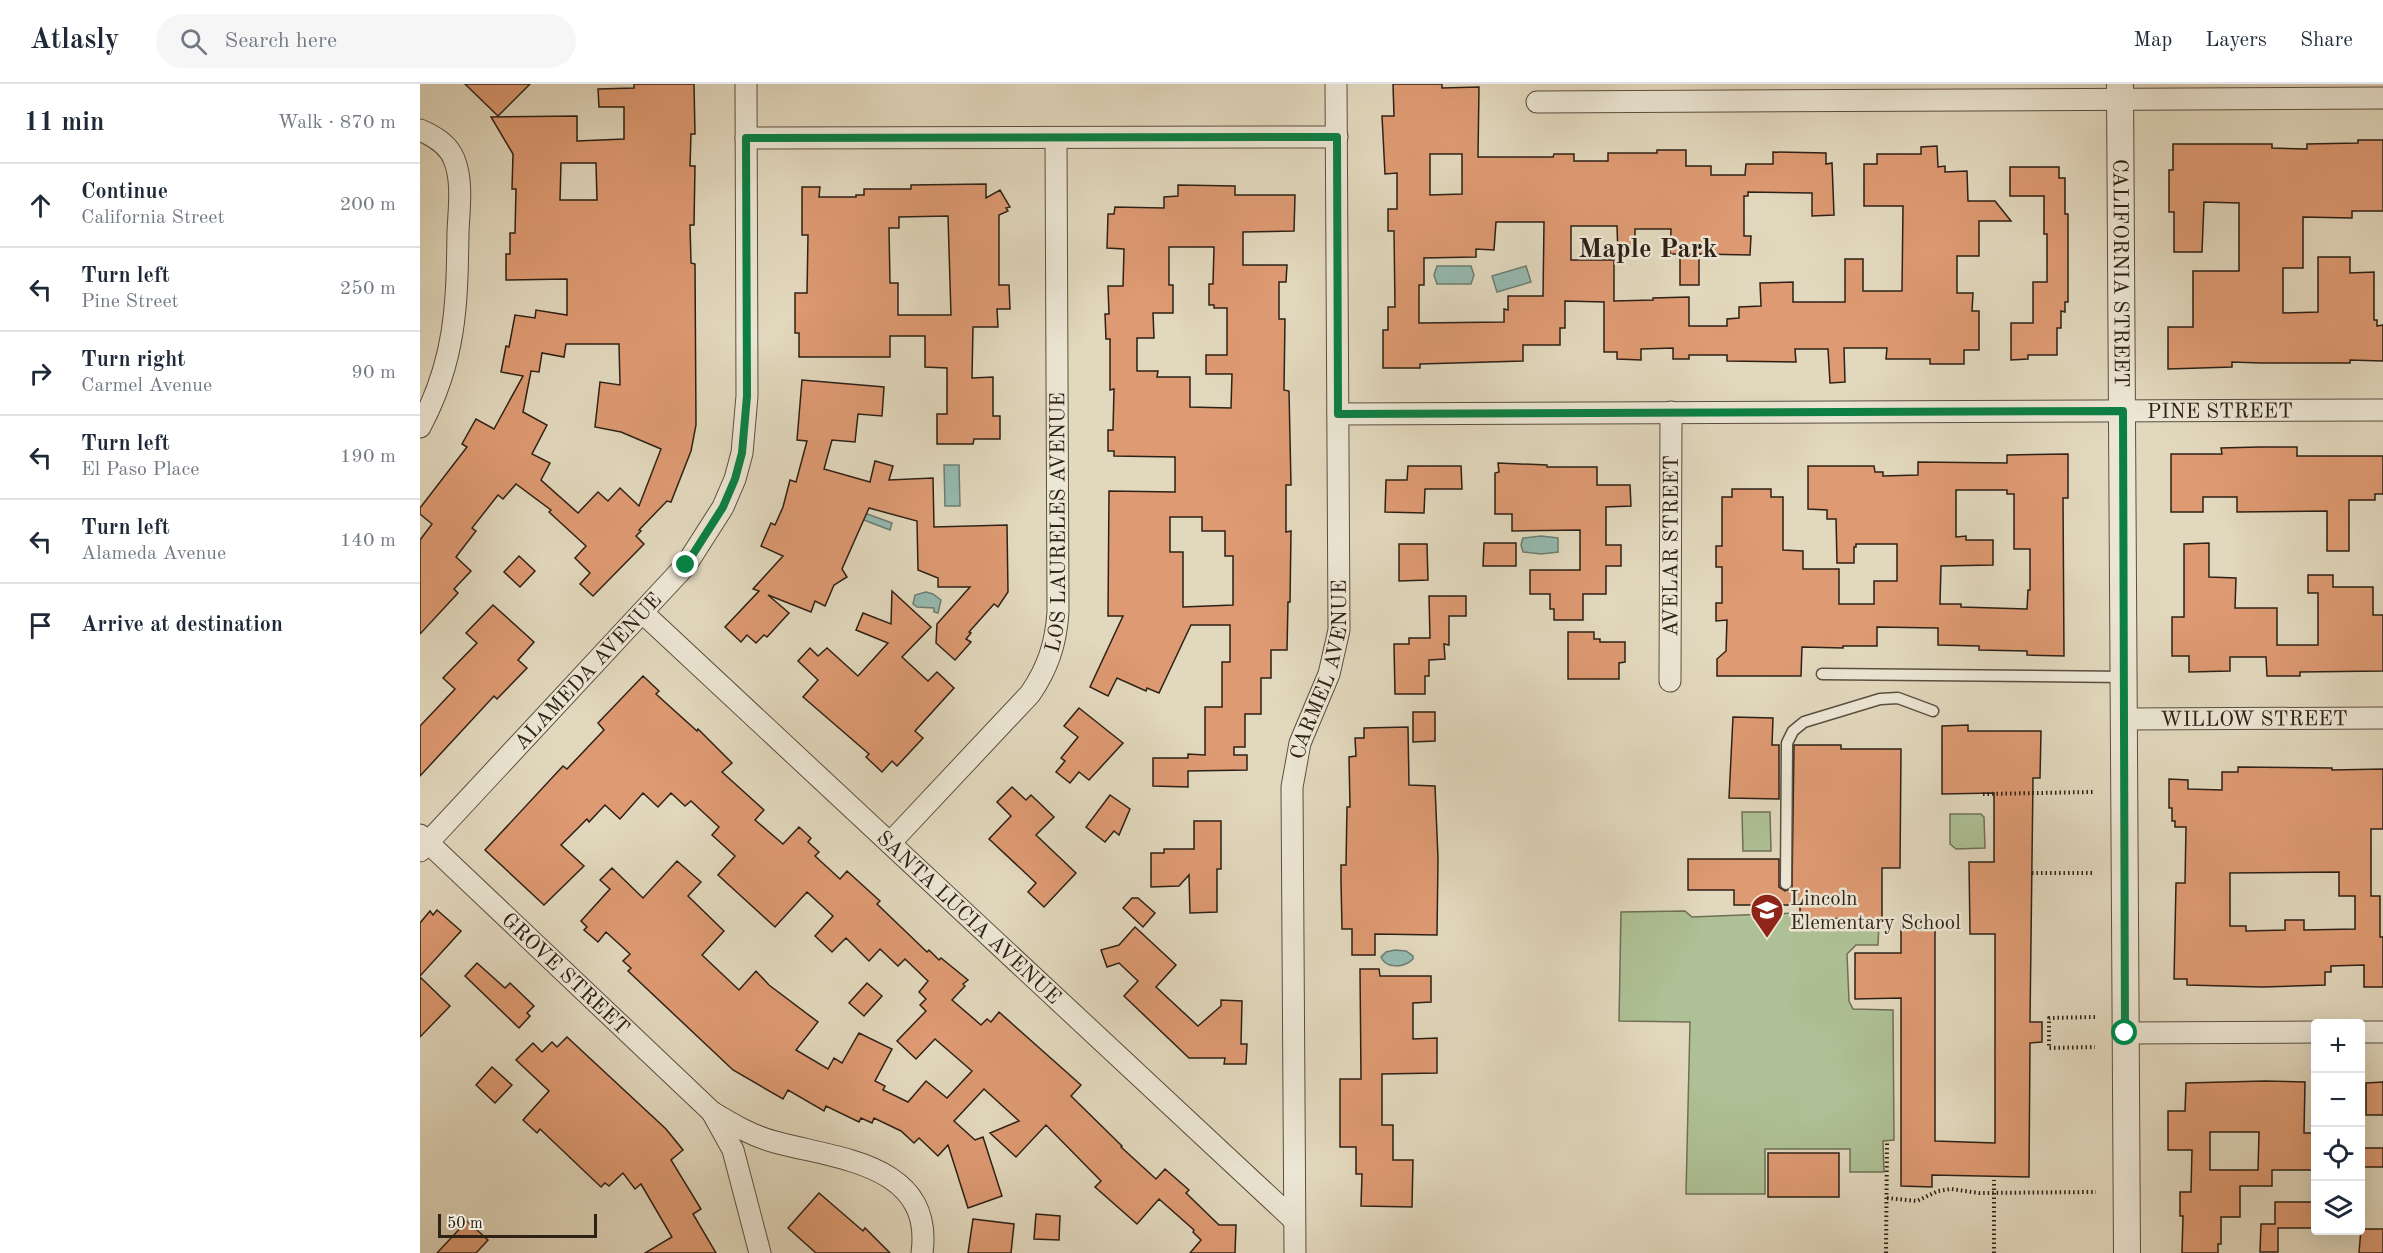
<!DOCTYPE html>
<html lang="en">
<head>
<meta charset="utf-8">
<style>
	:root { --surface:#fff; --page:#f6f6f7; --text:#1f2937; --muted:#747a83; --line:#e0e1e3 }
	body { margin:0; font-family:"Old Standard TT",serif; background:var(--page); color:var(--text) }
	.controls { position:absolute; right:18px; bottom:18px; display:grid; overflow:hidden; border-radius:6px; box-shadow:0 6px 24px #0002 }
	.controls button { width:54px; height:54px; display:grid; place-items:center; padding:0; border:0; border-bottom:2px solid var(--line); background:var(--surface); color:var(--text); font:30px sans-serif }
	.scale { position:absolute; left:18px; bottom:15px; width:159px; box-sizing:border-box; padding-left:6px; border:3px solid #2e2116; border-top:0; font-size:16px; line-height:21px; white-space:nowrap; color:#2e2116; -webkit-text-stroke:4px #ece6d4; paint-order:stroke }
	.stop { position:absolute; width:18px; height:18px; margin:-14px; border:4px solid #0b8043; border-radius:50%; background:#fff }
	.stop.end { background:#0b8043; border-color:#fff; box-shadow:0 2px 6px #0008 }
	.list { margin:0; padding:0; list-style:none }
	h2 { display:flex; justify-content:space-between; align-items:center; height:78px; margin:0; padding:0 24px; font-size:26px }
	h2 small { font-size:20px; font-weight:400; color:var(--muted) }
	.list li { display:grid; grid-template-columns:39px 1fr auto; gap:18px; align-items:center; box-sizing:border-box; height:84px; padding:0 24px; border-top:2px solid var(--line) }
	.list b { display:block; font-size:22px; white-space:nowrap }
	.list p { margin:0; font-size:20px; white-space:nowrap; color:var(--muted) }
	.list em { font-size:20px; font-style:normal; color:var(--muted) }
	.icon { flex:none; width:33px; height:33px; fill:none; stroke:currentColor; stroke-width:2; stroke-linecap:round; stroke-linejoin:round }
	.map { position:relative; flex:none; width:1963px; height:1169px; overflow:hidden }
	header { display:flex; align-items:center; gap:36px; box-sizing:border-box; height:84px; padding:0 30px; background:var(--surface); border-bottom:2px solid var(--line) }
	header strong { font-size:28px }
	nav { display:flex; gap:33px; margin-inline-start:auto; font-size:21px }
	.search { width:420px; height:54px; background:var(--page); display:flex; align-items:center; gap:15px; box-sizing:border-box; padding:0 21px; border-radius:33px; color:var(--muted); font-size:22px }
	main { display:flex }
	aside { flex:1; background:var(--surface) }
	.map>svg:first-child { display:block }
</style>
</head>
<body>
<header>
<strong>Atlasly</strong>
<div class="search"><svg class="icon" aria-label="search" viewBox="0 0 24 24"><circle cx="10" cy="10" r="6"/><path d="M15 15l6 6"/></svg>Search here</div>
<nav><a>Map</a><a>Layers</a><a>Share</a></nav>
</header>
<main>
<aside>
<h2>11 min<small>Walk · 870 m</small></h2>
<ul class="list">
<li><svg class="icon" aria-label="ahead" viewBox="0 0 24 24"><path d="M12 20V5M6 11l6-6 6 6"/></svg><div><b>Continue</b><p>California Street</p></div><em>200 m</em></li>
<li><svg class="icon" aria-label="left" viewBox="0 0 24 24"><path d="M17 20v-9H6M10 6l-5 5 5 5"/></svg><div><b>Turn left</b><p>Pine Street</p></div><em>250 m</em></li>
<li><svg class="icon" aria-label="right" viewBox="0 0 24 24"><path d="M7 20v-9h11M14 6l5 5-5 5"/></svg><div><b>Turn right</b><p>Carmel Avenue</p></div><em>90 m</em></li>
<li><svg class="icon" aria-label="left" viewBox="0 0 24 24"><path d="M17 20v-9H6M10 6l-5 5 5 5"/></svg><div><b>Turn left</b><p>El Paso Place</p></div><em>190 m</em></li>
<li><svg class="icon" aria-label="left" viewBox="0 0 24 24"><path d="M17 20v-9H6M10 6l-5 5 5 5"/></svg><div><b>Turn left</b><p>Alameda Avenue</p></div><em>140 m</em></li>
<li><svg class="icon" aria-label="arrive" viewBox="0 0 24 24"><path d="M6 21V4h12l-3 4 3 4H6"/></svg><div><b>Arrive at destination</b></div></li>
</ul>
</aside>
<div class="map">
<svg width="1963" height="1169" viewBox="0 0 1963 1169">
	<rect width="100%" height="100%" fill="#e2d8bd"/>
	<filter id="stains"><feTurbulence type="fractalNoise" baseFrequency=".00333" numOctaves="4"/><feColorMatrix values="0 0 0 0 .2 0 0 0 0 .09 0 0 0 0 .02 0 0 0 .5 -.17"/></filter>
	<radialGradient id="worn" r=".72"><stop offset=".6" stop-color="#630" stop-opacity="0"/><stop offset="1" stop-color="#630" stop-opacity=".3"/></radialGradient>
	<!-- green -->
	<g fill="#aec095" stroke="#6e7056" stroke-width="1.5">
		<polygon points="1322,728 1350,728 1351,767 1323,767"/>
		<polygon points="1561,730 1564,733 1565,764 1536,765 1530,760 1530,730"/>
		<polygon points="1265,827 1272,833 1376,829 1384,841 1459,839 1458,861 1436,861 1427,870 1429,917 1433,925 1473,926 1474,1056 1463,1057 1464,1088 1430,1088 1430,1065 1345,1065 1345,1110 1266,1110 1270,938 1199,937 1201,828"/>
	</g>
	<!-- water -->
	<g fill="#95bab0" stroke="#6c7d72" stroke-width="1.5">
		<polygon points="1017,182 1051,182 1054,191 1051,200 1017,200 1014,191"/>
		<polygon points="1106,182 1111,198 1077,208 1072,192"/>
		<polygon points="524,381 539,381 540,422 525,422"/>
		<polygon points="439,427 472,439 470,446 436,433"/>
		<polygon points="1121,452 1138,454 1138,468 1121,470 1103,468 1101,461 1103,454"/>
		<polygon points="506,508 513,510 521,516 518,529 514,528 514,524 497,523 493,520 495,511"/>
		<path d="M975 866 986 867 993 872V875C984 884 966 885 961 873L966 868Z"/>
	</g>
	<!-- building -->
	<g fill="#de9a72" stroke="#2e2116" stroke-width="1.5" fill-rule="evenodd">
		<polygon points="45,0 110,0 78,32"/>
		<path d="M214 0H274L275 50H271L270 82H275L274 141H270L271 179 275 180 276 341 271 367 251 418 247 417 219 446 221 447 216 452 224 460 173 512 160 500 170 489 155 474 166 462 129 428 131 426 96 400 83 415 78 411 52 444 56 447 36 473 51 487 34 505 38 509 0 550V456L12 440 0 430V424L47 363 42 360 56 335 74 345 103 292 81 288 86 262 89 263 95 231 115 234 116 226 147 231V195L86 196V170H90V149H95L96 105H92L93 70 71 33 157 32V57L204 55V23H179L178 5 214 4ZM141 79H176L177 116H140ZM146 260H199L200 301 180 298 175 343 201 348 241 365 219 422 200 404 188 417 178 408 158 429 121 396 130 379 112 370 127 341 103 328 111 287 119 288 122 269 144 273Z"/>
		<path d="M973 0H1022V4L1059 3 1058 73H1133L1134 70H1154V77H1188V69H1237V66H1266V82H1291V91H1325L1326 80H1353V68L1406 69V80L1412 79 1414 131 1392 132V109L1328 108V112H1324V152H1331L1330 171 1279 170V201H1260V170H1250L1251 145H1215V172H1198L1197 142H1151V176H1194V217L1233 216V214L1269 213V242H1307V235L1319 234V223L1341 222 1340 199 1373 198V218H1425V175H1443V207H1482L1483 122H1444V80H1457V70H1501V63L1517 62 1518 83 1525 82V88L1547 87 1548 117H1575L1591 137H1559V172H1537V209H1553L1552 227H1559V266H1544V280H1510V275H1466L1467 264H1424L1425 298 1410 299 1408 265H1375L1376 278 1307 277V271H1269V275H1253V264L1221 265V276L1197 275V268H1184V218L1145 217V244H1140V261H1103V277L1000 280V284H963V246H968V223H975L974 147H968V125H977V89L965 90 962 32H974ZM1010 70H1042V110L1010 111ZM1076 138H1124L1123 212H1088V226L1084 225V238L999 239V201H1004V174L1056 173V165L1074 166Z"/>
		<polygon points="1938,56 1963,56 1963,127 1932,127 1932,134 1883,133 1883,184 1863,184 1863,229 1898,228 1898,173 1930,173 1930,189 1954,188 1954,236 1957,236 1957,242 1963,241 1963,277 1930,276 1930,279 1841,279 1812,278 1812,283 1748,285 1748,243 1773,243 1773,187 1819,187 1819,119 1784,118 1782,168 1754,168 1754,128 1749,128 1749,86 1753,86 1753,60 1852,60 1852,64 1887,65 1887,60 1938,59"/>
		<polygon points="1590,83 1639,83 1639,94 1645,94 1645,130 1648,130 1648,218 1645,218 1645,228 1641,227 1641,244 1637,244 1637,271 1608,271 1608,275 1591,276 1591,239 1613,239 1613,198 1627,198 1627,150 1624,150 1624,112 1590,112"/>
		<path d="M566 100V114L580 106 590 123 586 124 588 127 579 131V201H589L590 225H577L578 243H553L552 294 573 293V332H580V355H554L553 360H517V330H527V284L505 283V252H470V273H379V249H375V209H387L388 151H382V103H400L399 113H436V111H444V105H491V101ZM528 132 531 231H478V199H470L469 144H479V133Z"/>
		<path d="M758 101 815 102V111H875L874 147 823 148V181H867L866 198H859V235H865L864 306 869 307 871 401H866V448L871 447 870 518H868L867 566H851V594H841V630H825V663H814V671H827V686L768 687V703L733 702V674H768V670L785 671V623H802V578H810V541H771L739 609 727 604 726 607 697 594 688 612 670 603 703 532H688L689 407 755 408V373L694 372V367H688V346H693L694 305 690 306V255H686L685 230H689L688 202H703L704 165 687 164 688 130H694L695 123 744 124V113L758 112ZM749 163H794L793 200H789V221H794V224H807V271H786V290H812L811 324 770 323V293H737L738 287H717V254H734L733 229H753V201H749ZM750 433H782V447H805V472H813V521L763 523V468H750Z"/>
		<polygon points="382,296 464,303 462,332 438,330 435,358 412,356 404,385 450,398 455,377 473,382 469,396 513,394 514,443 587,441 588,508 578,523 574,520 549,548 551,549 546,555 551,558 535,576 516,559 517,540 550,503 518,503 518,494 498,486 497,437 449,424 422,485 427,493 414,501 405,522 395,517 391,528 348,511 369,529 347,553 344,551 336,559 327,551 321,558 305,543 339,507 333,505 363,472 341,462 351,439 355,441 363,423 370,396 376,398 387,357 377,356"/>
		<polygon points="1839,363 1877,363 1877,372 1963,372 1963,410 1955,410 1955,416 1929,416 1929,467 1907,467 1907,427 1817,428 1817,413 1783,413 1783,428 1751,428 1751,370 1802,370 1801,364"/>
		<path d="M1648 370V414H1643L1644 572 1607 571V567L1559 566V562L1518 561V544L1457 543V562H1423V564L1382 563 1381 592H1297V575L1306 567 1307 536 1296 537V519H1302V483H1296V462H1302V413H1312V405H1351V413H1363V466L1383 467V485H1419V520H1454V497H1477V460H1436V463H1434V479H1417L1416 435H1407V426L1388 425V382H1454L1455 388H1463V392L1498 391V378L1587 379V371ZM1536 406H1587V410H1594V465H1610V506H1608L1607 525 1541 523V520H1520L1521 482 1573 481V456H1546V452L1536 453Z"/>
		<polygon points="1078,379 1127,381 1127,383 1177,383 1177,401 1210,401 1211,422 1186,423 1186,461 1201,461 1201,482 1186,482 1186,510 1163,510 1163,536 1134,536 1134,525 1130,525 1130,510 1110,510 1110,486 1160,486 1160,446 1092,447 1092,430 1075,430 1075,389 1079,388"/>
		<polygon points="988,382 1041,382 1042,405 1005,405 1004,429 965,428 966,396 987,396"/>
		<polygon points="1064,459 1096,459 1096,482 1063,482"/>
		<polygon points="1789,459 1789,493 1816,494 1815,524 1857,524 1857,561 1898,561 1898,509 1888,509 1888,491 1913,491 1913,503 1953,503 1953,531 1963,531 1963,587 1880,588 1880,592 1847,592 1846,573 1810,573 1810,587 1769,588 1769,572 1752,572 1752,533 1764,533 1764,460"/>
		<polygon points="979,460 1007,460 1008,496 979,497"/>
		<polygon points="99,472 115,487 100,503 84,488"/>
		<polygon points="472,507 511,543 482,573 508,597 517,588 534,604 495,647 503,654 477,682 472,677 462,688 446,673 449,670 383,613 398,596 378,577 390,564 398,572 407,564 438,592 468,559 436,546 443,529 471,540"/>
		<polygon points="1009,512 1046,512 1046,532 1029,532 1029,561 1024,560 1025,575 1009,576 1009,592 1005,592 1005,610 975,610 974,560 989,560 989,554 1010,554"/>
		<polygon points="73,521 114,558 98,576 107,584 77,615 74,612 0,692 0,642 35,605 23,594 57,559 46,549"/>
		<polygon points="1148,548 1174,548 1174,555 1180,555 1180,558 1205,558 1205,578 1199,579 1199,595 1148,595"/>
		<polygon points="223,592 239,607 236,610 277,647 278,645 312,679 302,688 344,726 335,736 363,760 379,743 391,754 388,758 399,768 395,772 420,795 427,787 460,817 457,820 507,868 509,866 519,876 521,874 548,896 543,900 545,902 532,916 561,941 567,935 571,938 579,928 661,1001 651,1012 702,1062 701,1063 736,1095 745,1085 769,1106 766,1109 799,1141 816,1141 815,1169 770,1169 781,1156 773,1148 774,1146 739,1115 717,1140 675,1103 681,1097 626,1041 596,1073 570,1049 599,1037 564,1005 534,1037 555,1056 563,1053 582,1112 548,1124 528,1061 518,1072 499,1054 494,1059 481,1047 454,1034 452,1039 441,1034 439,1038 406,1022 404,1027 368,1006 363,1015 313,986 208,887 211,884 203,877 210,870 186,848 178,858 164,846 167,843 161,837 190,805 180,796 192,784 223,814 257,777 281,798 268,812 304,847 282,871 319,906 336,887 349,901 398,938 376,966 408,985 414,974 422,979 439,949 472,965 455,997 465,1002 463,1006 488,1018 506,997 527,1014 552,987 515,955 496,975 477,957 506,927 500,921 506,915 499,908 508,897 485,875 478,882 460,865 449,877 426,854 412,868 395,852 413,832 387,808 355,843 298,791 315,772 292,751 299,743 271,717 265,722 251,709 238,723 223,709 200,735 185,721 169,738 167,735 141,761 164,782 124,821 65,766 143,682 147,685 184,646 178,639"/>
		<polygon points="659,624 703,659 669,696 659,688 650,699 636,688 645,677 641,674 658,653 644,642"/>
		<polygon points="993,628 1015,628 1015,657 993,658"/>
		<polygon points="1313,633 1353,634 1352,661 1359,661 1359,715 1309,714"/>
		<polygon points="1548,641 1548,647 1621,647 1620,694 1613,694 1610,938 1622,938 1622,958 1610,959 1609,1093 1512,1091 1512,1103 1481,1102 1481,914 1435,915 1435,869 1481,869 1481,838 1515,837 1515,1057 1575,1059 1575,850 1550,850 1549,778 1574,778 1574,709 1522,710 1522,642"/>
		<polygon points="988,643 989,701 1015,702 1018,774 1017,851 955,850 955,871 932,871 932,845 922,845 921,798 921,781 926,781 927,723 930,723 929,673 936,672 935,654 944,654 944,644"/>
		<polygon points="1374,661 1421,661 1421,665 1481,665 1480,784 1462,784 1462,834 1380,835 1380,821 1314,821 1314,806 1268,806 1268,775 1359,775 1359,803 1365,807 1372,804"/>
		<path d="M1818 683 1912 684V686L1963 685V745H1951V812H1960V853H1963V903H1944V881L1911 882V888H1905V901L1842 903 1767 901V895H1754L1756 799H1765L1766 743H1755V737H1752V724H1749V695L1768 696V705L1802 706V688H1818ZM1919 788V812H1935V845L1884 846V836H1865V846L1826 847V842H1810V789Z"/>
		<polygon points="592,703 606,716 611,711 634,733 616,751 656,789 624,823 608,808 616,799 569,755 591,732 577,718"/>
		<polygon points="690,711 710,725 699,751 694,747 685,758 666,743"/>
		<polygon points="774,737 801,737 801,785 797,785 797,828 770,829 769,791 759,802 731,803 731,769 744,769 744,765 774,765"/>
		<polygon points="712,814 718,814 735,829 723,843 703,824"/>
		<polygon points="17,826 41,847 0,892 0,839 10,827 13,831"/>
		<polygon points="715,843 756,881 736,903 778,942 801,922 801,916 822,917 821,960 827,960 826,980 804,980 805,974 769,974 704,912 718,897 699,879 687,883 681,866 699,861"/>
		<polygon points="57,879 85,904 90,899 114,922 107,929 110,932 99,944 45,892"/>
		<polygon points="940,885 959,885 960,892 1011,892 1011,918 993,919 993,955 1017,954 1017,989 962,990 962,1041 973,1041 973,1076 993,1076 992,1123 941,1122 942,1090 936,1090 936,1063 920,1063 920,995 941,995"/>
		<polygon points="0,893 30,922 0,953"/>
		<polygon points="447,899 462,912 444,932 429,919"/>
		<polygon points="147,953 246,1045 263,1066 251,1076 281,1125 273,1130 296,1169 225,1169 252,1153 221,1100 215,1105 203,1089 189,1102 185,1099 181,1103 120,1045 117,1049 103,1036 129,1007 96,976 113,959 122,968 132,958 137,963"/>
		<polygon points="72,983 92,1001 75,1019 56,1001"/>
		<path d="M1845 997 1885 998 1884 1049H1896V1086H1852V1102H1820V1133H1801V1160H1798V1169H1762L1763 1132H1760V1108H1771L1772 1066H1748V1027H1765L1766 999ZM1790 1048H1839L1838 1086H1790Z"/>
		<polygon points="1963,998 1963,1031 1946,1031 1946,999"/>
		<rect x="1941" y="1064" width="22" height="19"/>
		<rect x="1348" y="1069" width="71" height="44"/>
		<polygon points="399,1109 443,1147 445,1144 470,1169 396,1169 368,1144"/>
		<polygon points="1855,1118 1896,1118 1896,1144 1858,1144 1858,1168 1840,1168 1841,1140 1855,1140"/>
		<polygon points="616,1130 640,1132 639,1156 614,1155"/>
		<polygon points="553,1135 594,1140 591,1169 548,1169"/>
		<polygon points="47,1137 68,1156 56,1169 17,1169"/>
		<polygon points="1941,1145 1963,1145 1963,1169 1939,1169"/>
	</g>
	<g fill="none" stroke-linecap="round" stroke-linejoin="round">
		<!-- service casing -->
		<g stroke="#5b4f40" stroke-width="13">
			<g id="service">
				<polyline points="1402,590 1705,593"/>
				<polyline points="1366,800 1367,659 1373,647 1384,638 1460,615 1478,614 1513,627"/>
			</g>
		</g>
		<!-- minor casing -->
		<g stroke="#5b4f40" stroke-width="23">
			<g id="minor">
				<polyline points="1117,18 1963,14"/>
				<path d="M0 46C14 52 28 60 34 75 43 97 39 124 38 148 37 221 36 276 0 343"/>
				<polyline points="326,54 917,53"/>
				<path id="s1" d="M918 330 1963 326"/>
				<path id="s2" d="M223 529 874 1136"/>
				<path id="s3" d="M1250 597 1251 328"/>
				<path id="s4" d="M1705 635 1963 634"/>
				<path id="s5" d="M0 751 292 1028"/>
				<path id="s6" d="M470 759 610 610C628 584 636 559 638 528L636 54"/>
				<path id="s7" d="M0 767 266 481 303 423 315 395 322 369 327 312 326 0"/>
				<polyline points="1940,948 1963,948"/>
				<polyline points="1705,949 1896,948"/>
				<path d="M340 1169 313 1066 292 1028C312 1040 332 1052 355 1058 416 1075 514 1079 502 1169"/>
				<path id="s8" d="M875 1169 872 703 880 659 909 590 919 546 916 0"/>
			</g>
		</g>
		<!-- tertiary casing -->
		<g stroke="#5b4f40" stroke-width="28">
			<g id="tertiary">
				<path id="s9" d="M1700 0 1707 1169"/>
			</g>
		</g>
		<!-- path -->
		<g stroke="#2e2116" stroke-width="4" stroke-dasharray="1.5 3" stroke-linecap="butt">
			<polyline points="1563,710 1673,708"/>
			<polyline points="1612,789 1674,789"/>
			<polyline points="1675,933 1629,934 1629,964 1675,963"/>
			<polyline points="1467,1114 1497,1117 1518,1107 1531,1105 1559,1109 1676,1108"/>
			<polyline points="1466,1169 1467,1059"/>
			<polyline points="1574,1169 1574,1096"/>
		</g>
		<!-- service -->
		<use href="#service" stroke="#ece6d4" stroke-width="10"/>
		<!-- minor -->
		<use href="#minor" stroke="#ece6d4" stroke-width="21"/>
		<!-- tertiary -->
		<use href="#tertiary" stroke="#ece6d4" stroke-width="26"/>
	</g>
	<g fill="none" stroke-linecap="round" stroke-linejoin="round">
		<!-- route -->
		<polyline stroke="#0b8043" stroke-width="8" points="266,481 303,423 315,395 322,369 327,312 326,54 917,53 918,330 1703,327 1705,949"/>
	</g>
	<!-- icons -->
	<defs>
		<g id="school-pin" transform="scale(1.725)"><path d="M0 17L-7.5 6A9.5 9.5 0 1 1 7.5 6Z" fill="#8f2418" stroke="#ece6d4"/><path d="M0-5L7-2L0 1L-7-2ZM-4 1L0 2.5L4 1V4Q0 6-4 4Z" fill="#fff"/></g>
	</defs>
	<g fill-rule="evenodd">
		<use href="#school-pin" x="1347" y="826"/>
	</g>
	<g text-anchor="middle" stroke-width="5" stroke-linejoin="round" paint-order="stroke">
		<!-- street labels -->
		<g font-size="21" fill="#2e2116" stroke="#ece6d4">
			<text dy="7" stroke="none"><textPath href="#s9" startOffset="189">CALIFORNIA STREET</textPath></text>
			<text dy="7" stroke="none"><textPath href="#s1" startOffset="882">PINE STREET</textPath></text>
			<text dy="7" stroke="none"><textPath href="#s6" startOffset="382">LOS LAURELES AVENUE</textPath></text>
			<text dy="7" stroke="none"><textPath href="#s3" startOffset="135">AVELAR STREET</textPath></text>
			<text dy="7" stroke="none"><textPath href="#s8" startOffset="588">CARMEL AVENUE</textPath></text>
			<text dy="7" stroke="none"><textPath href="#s7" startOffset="246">ALAMEDA AVENUE</textPath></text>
			<text dy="7" stroke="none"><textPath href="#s4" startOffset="129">WILLOW STREET</textPath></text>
			<text dy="7" stroke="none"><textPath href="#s2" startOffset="446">SANTA LUCIA AVENUE</textPath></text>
			<text dy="7" stroke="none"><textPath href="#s5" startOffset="201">GROVE STREET</textPath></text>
		</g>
		<!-- poi labels -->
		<g font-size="21" fill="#2e2116" stroke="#ece6d4" text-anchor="start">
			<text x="1370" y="821">Lincoln<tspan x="1370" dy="24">Elementary School</tspan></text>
		</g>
		<!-- district labels -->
		<g font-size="27" font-weight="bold" fill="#2e2116" stroke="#ece6d4">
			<text x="1228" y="173">Maple Park</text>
		</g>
	</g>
	<rect width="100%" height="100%" filter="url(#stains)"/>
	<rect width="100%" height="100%" fill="url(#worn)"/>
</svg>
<div class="controls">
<button>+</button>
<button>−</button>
<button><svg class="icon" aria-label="locate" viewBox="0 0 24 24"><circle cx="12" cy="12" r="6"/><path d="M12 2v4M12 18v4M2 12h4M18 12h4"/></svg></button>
<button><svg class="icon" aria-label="layers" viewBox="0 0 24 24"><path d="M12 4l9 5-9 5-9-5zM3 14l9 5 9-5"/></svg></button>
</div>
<div class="scale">50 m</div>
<div class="stop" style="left:1705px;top:949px"></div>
<div class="stop end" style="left:266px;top:481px"></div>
</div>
</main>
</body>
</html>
